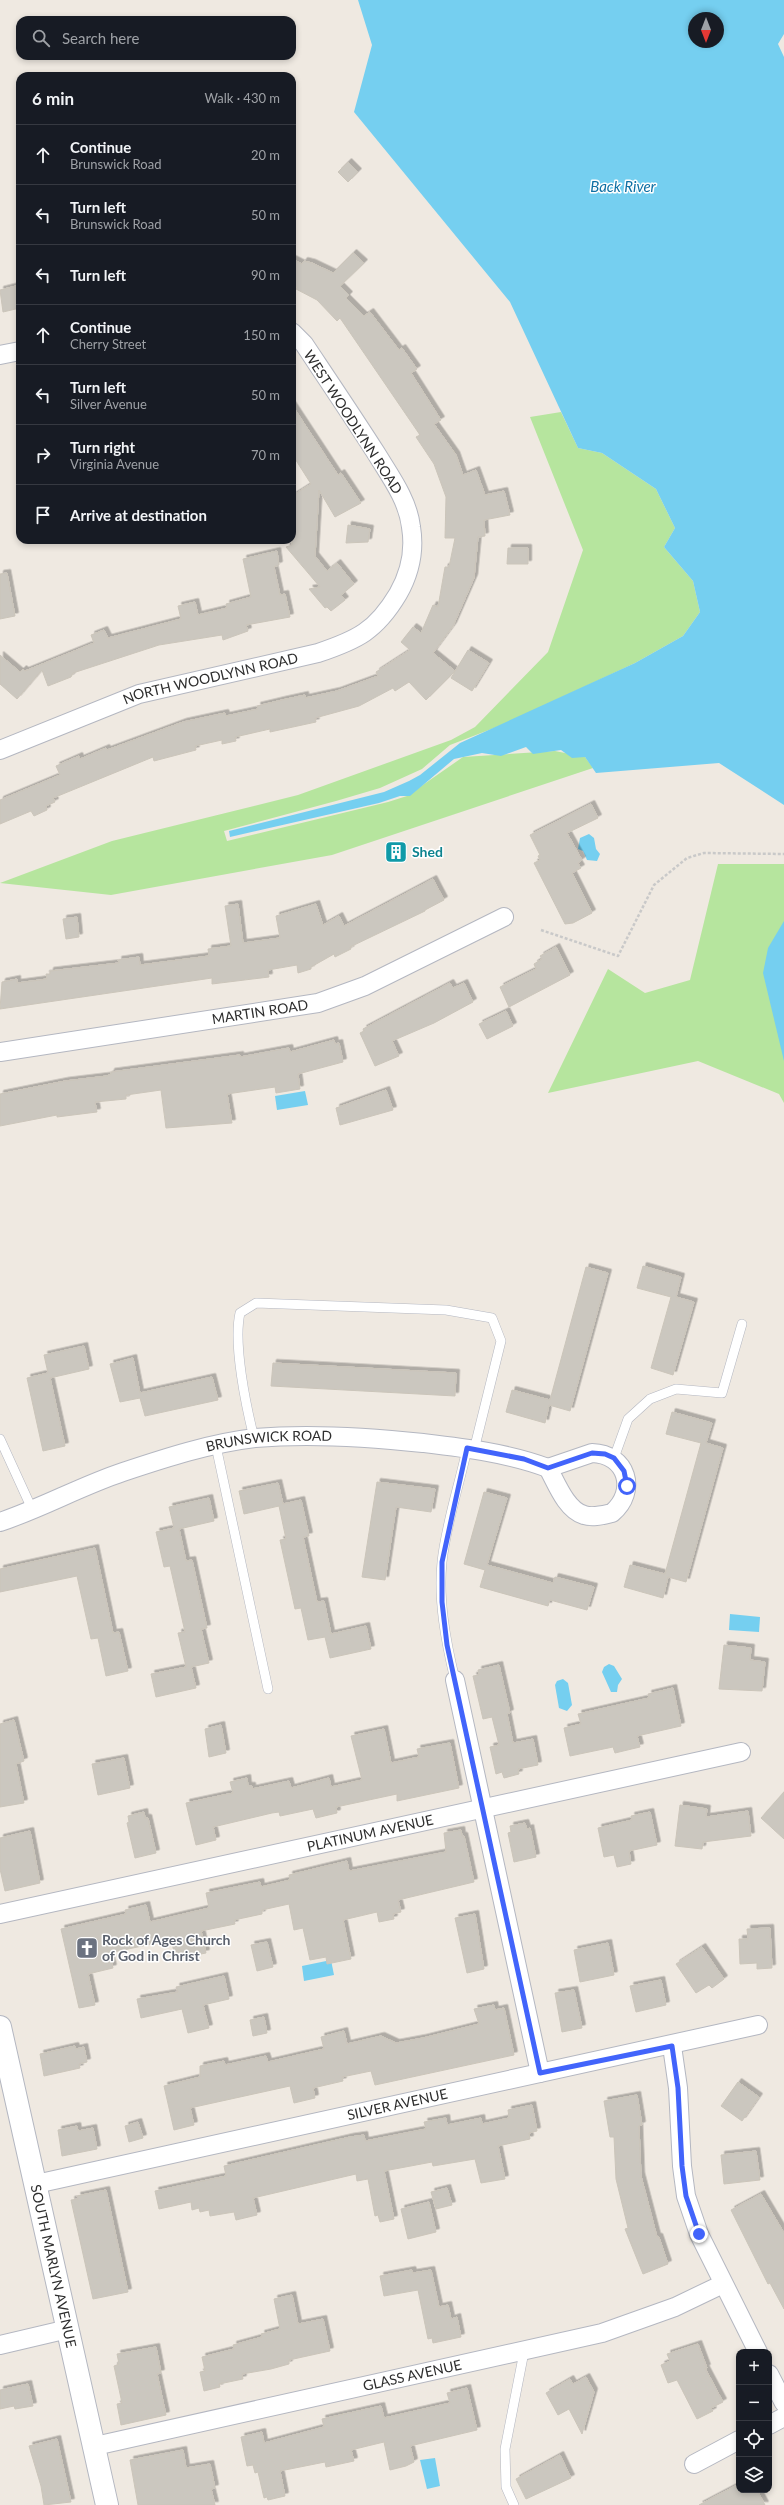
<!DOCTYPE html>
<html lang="en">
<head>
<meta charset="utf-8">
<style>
	:root { --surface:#171b24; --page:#242831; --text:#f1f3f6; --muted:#9ea1a6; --line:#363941 }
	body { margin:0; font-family:Lato,sans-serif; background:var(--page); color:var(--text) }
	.controls { position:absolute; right:12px; bottom:12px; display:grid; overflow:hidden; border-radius:8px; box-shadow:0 2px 6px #0003 }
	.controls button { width:36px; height:36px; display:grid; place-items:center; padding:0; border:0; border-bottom:1px solid var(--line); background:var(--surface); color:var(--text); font:20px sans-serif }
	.compass { position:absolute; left:688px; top:12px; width:36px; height:36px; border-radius:50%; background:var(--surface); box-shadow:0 2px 6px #0003; rotate:180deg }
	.stop { position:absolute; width:12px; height:12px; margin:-9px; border:3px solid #4264fb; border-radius:50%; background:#fff }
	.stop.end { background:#4264fb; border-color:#fff; box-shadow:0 1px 4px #0008 }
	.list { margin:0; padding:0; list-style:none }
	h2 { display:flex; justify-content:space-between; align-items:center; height:52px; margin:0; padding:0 16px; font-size:17px }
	h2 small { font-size:13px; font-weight:400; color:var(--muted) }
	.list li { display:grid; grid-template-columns:26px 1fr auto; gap:12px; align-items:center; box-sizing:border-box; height:60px; padding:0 16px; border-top:1px solid var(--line) }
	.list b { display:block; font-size:15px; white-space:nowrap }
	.list p { margin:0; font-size:13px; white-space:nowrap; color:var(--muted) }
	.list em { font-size:13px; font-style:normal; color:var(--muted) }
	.icon { flex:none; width:22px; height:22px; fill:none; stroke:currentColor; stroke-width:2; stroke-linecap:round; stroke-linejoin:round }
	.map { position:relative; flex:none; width:784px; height:2505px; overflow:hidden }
	.search { position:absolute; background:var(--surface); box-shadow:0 2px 6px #0003; left:16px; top:16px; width:280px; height:44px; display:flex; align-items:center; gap:10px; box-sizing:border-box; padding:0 14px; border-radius:12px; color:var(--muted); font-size:15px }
	.panel { position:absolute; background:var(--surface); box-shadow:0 2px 6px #0003; left:16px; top:72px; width:280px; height:472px; border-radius:12px }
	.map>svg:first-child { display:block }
</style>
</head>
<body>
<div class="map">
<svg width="784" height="2505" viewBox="0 0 784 2505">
	<defs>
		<filter id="shadow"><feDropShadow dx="3.5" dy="-3.5" stdDeviation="0" flood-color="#0004"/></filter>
	</defs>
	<rect width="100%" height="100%" fill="#efe9e1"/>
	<!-- green -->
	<g fill="#b6e59e">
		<polygon points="561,412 578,448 602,453 656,489 675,528 664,547 693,581 700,612 683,636 635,663 507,723 450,745 422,769 380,788 336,801 224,831 227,841 388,802 407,796 463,757 555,751 585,757 593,768 332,855 111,895 0,883 112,841 298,795 451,740 475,727 548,652 583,550 530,417"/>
		<polygon points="718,864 784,864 784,1103 779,1094 698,1061 548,1093 608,969 645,993 690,980"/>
	</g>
	<!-- water -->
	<g fill="#75cff0" fill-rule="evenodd">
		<path d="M358 0H784V34L778 44 784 57V805L719 763 596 773 585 757 572 758 561 750 533 754 526 747 501 756 482 753 454 759 410 796H400L379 803 230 837 229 831 384 792 409 781 420 775 460 743 635 663 683 636 700 612 693 581 664 547 675 528 656 489 602 453 578 448 510 302 354 112 372 45ZM694 18H718V42H694Z"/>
		<polygon points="589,834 594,838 596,849 600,854 597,861 587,860 583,851 578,849 580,838"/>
		<polygon points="784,921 784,1061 763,973 768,948"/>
		<polygon points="305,1091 308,1105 277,1110 275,1096"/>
		<polygon points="730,1614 760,1617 759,1632 729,1630"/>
		<polygon points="609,1664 614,1666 622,1679 618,1685 617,1692 611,1692 602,1672 604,1667"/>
		<polygon points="563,1679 568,1683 572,1705 567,1711 559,1708 555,1685 557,1681"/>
		<polygon points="331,1960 334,1975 304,1981 302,1966"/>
		<polygon points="435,2458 440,2486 427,2489 420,2460"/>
	</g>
	<!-- building -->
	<g fill="#cbc7bf" stroke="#cbc5ba" filter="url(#shadow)">
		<polygon points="348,162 358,172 348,182 338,172"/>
		<polygon points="353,253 364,263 340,286 349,295 346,298 364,316 370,312 399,350 402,348 417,369 411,373 441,420 434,424 456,455 463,475 476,470 485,495 504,491 510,515 484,520 485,536 478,537 474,578 453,626 433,653 455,671 426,700 409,682 395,691 393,688 359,706 315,718 316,722 270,732 270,729 235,737 236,741 222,744 222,740 195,746 196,750 154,761 153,757 53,798 55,802 46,806 47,810 34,816 31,811 0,824 0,800 60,775 56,766 79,756 80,759 106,748 107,750 183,722 225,713 226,716 258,709 257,706 282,700 305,695 305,698 337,691 378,676 376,672 410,650 401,642 413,627 421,633 433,605 438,607 445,567 449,567 455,538 445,538 446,497 434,464 416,437 420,435 340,318 337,321 317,300 296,289 297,287 292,284 292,259 302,264 304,261 312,263 333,273"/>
		<polygon points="20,285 20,308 3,312 0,290"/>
		<polygon points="292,405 338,475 341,473 361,503 335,517 319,490 315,556 327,571 337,563 354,584 341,595 345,600 331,611 327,607 325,608 309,589 320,587 286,547 292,545 292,496 311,484 292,454"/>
		<polygon points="348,525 370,529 368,542 346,543"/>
		<polygon points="508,548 528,548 528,564 507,564"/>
		<polygon points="277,551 279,565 274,567 280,595 285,594 290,617 246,625 248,631 223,640 222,635 159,645 73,673 71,677 48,686 42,670 17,699 0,684 0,655 20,672 23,669 25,671 94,643 91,635 104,630 108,638 181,619 178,606 195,602 198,615 227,608 226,604 251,597 243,559"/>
		<polygon points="7,573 15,616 0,619 0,574"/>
		<polygon points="468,650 489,663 472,691 451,678"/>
		<polygon points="591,804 598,818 567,833 582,860 578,863 581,868 572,873 592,913 573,923 565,924 534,863 540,860 538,856 540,855 530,835"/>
		<polygon points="433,879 444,900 425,910 425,911 350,947 351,949 335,957 334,954 311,967 311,969 298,973 297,965 268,970 269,977 212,984 212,978 0,1009 2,982 17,979 17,983 47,979 46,974 50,974 50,971 119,963 118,960 139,957 140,965 209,956 208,949 231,946 225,906 238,904 243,943 280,938 276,916 316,904 323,925 339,916 344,926"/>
		<polygon points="77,917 79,937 66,939 63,919"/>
		<polygon points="556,947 570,975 509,1007 500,987 536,969 534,964 542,959 540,956"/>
		<polygon points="450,983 453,988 464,983 473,1002 434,1023 392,1041 399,1056 375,1066 360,1033 364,1031 363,1029"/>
		<polygon points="506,1011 513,1026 487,1039 479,1024"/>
		<polygon points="334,1040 335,1044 339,1043 343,1062 298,1074 300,1089 276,1093 275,1087 227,1094 232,1123 166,1128 161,1090 126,1095 126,1099 95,1102 97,1112 57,1117 57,1115 0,1126 0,1094 65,1081 107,1076 111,1074 111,1072 240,1055 240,1057 289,1048 290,1052"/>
		<polygon points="386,1090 393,1110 340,1125 336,1108"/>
		<polygon points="643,1266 681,1277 676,1297 694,1302 673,1375 651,1368 671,1297 637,1288"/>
		<polygon points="586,1267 608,1273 570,1411 549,1405 545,1423 506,1412 512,1390 550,1400"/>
		<polygon points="84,1346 89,1369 50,1378 65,1446 43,1451 27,1378 48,1373 44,1355"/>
		<polygon points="133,1358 140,1393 212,1377 218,1400 145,1416 140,1398 120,1402 110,1364"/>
		<polygon points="273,1363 456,1373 455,1396 271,1386"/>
		<polygon points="672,1412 712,1423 706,1443 723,1448 686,1582 668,1577 663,1598 624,1587 630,1565 665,1574 701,1443 666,1434"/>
		<polygon points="377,1482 435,1489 431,1512 396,1507 385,1580 362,1577"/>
		<polygon points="278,1483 283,1504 301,1500 309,1536 303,1537 317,1602 324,1601 331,1634 366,1626 371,1649 330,1658 325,1637 308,1640 301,1608 295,1609 280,1540 286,1539 279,1506 244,1514 239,1491"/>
		<polygon points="484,1492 507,1498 487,1565 553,1583 555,1577 594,1587 587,1610 550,1600 548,1606 480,1587 485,1570 464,1564"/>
		<polygon points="209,1498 214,1521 179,1529 186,1561 192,1560 207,1628 201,1629 209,1663 191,1667 196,1688 156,1697 151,1674 186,1667 178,1633 185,1632 170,1566 164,1567 156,1532 174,1528 169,1507"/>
		<polygon points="95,1548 113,1633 119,1632 128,1671 106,1676 98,1638 91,1639 77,1576 0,1592 0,1569"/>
		<polygon points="724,1645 751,1648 750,1660 765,1662 762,1691 719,1689"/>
		<polygon points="499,1665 510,1713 507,1714 513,1743 533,1739 538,1765 518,1769 519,1774 504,1778 502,1772 496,1774 490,1747 499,1745 492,1717 483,1719 473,1676 479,1675 478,1670"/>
		<polygon points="673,1688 681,1726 637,1736 640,1747 615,1753 613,1747 570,1756 564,1728 581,1724 578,1714 649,1698 648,1694"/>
		<polygon points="14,1720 24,1761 16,1764 24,1803 0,1807 0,1724"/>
		<polygon points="221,1725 226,1753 209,1757 205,1729"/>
		<polygon points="384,1729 391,1763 419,1757 417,1749 450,1743 459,1788 397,1801 397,1794 336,1807 337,1813 316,1818 313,1809 280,1816 279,1812 272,1813 213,1827 216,1840 196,1845 186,1803 233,1793 230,1782 247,1778 248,1786 252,1786 252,1789 289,1781 291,1788 329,1778 331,1787 362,1780 351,1736"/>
		<polygon points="124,1758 130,1788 98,1795 92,1764"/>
		<polygon points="784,1792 784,1839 761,1818"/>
		<polygon points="680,1805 707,1809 706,1817 748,1811 751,1836 703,1842 702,1849 675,1846"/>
		<polygon points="144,1812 145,1818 148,1818 156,1853 135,1858 127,1823 129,1822 128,1816"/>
		<polygon points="650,1812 657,1845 629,1851 631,1864 617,1867 614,1855 604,1857 598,1828 632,1820 631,1816"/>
		<polygon points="525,1823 527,1829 530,1828 536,1857 514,1862 508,1833 511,1832 510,1826"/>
		<polygon points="461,1830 462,1836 464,1836 474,1882 398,1900 401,1912 393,1914 394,1919 379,1922 377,1912 343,1920 351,1959 327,1964 326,1957 310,1960 303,1928 294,1930 289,1904 262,1910 262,1914 234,1920 235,1924 201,1931 206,1953 176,1959 171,1940 109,1953 113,1968 88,1974 95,2005 79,2008 61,1929 126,1914 125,1910 146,1905 150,1922 209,1908 206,1893 260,1882 261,1887 290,1880 289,1875 347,1861 349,1871 446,1852 444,1833"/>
		<polygon points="30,1831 40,1883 5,1891 0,1869 0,1838"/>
		<polygon points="475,1914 484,1969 467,1973 455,1918"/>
		<polygon points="770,1928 772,1968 757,1969 757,1963 740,1964 739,1939 748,1939 747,1929"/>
		<polygon points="267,1942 273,1967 257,1971 251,1945"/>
		<polygon points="608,1943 614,1975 580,1982 574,1950"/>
		<polygon points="702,1947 724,1979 712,1988 709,1985 696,1993 676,1964"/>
		<polygon points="224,1976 229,1999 203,2005 209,2028 188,2033 182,2009 141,2018 137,1999 178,1992 176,1987"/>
		<polygon points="661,1980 666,2005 636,2012 630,1986"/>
		<polygon points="574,1990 582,2028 562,2032 555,1993"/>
		<polygon points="494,2005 495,2010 504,2008 514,2055 375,2085 371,2071 342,2077 343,2081 313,2088 315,2098 294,2103 290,2086 190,2108 194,2125 174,2130 164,2086 200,2077 200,2066 224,2061 225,2065 266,2056 268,2062 324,2049 321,2037 344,2031 347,2044 381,2036 396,2043 423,2038 479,2024 474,2009"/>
		<polygon points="264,2017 267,2033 253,2036 250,2020"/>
		<polygon points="75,2046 76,2049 84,2047 87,2062 79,2064 80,2068 44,2076 40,2054"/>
		<polygon points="738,2082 759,2097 742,2121 721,2106"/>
		<polygon points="637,2095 642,2125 639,2126 641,2176 657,2237 659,2237 668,2264 643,2274 625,2229 628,2228 616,2179 614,2137 610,2137 604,2101"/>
		<polygon points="532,2105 537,2131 529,2133 530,2139 498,2146 505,2179 481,2183 475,2159 433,2166 432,2162 384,2171 394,2219 380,2222 378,2215 375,2216 368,2179 357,2181 356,2174 253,2198 257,2215 236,2220 234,2212 210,2216 209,2210 200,2212 199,2208 192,2210 191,2202 159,2209 155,2191 226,2176 224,2166 350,2137 364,2135 365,2141 426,2129 424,2122 446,2118 447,2125 481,2118 482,2124 509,2118 508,2110"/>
		<polygon points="138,2122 143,2138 129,2142 125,2126"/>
		<polygon points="77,2126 78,2131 93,2128 97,2149 62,2156 58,2130"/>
		<polygon points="756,2151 760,2180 724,2184 721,2155"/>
		<polygon points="447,2188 452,2205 436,2209 431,2192"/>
		<polygon points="106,2190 128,2292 93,2299 71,2200 78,2199 77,2196"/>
		<polygon points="761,2194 784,2233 784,2309 770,2283 768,2284 731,2210"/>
		<polygon points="429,2202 436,2232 408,2239 401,2209"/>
		<polygon points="412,2270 413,2273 431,2270 439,2307 448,2305 451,2319 457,2317 461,2337 433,2343 432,2338 428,2339 418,2290 384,2296 380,2276"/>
		<polygon points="292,2295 298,2324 323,2319 330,2351 289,2360 289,2364 271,2369 242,2374 243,2379 219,2384 220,2387 204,2391 200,2372 205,2371 202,2357 234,2349 233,2345 262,2337 261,2334 280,2329 274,2299"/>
		<polygon points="698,2344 707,2368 705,2368 723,2402 711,2408 713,2411 697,2419 677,2380 668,2383 661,2365 670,2361 667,2354"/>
		<polygon points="156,2347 161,2373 157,2374 166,2415 121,2425 117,2404 122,2403 114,2366 119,2364 117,2354"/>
		<polygon points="586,2377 594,2392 582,2434 569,2409 558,2415 546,2393 570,2379 573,2384"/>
		<polygon points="28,2384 33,2406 15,2409 14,2406 0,2409 0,2390"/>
		<polygon points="467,2388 477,2430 410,2446 414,2462 406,2466 390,2470 384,2442 351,2450 354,2461 326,2467 325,2462 280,2471 285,2496 268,2500 267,2497 264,2498 258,2472 255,2473 253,2465 247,2466 241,2437 262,2432 264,2443 324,2427 322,2419 381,2406 384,2418 450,2403 447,2393"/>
		<polygon points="57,2439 71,2502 44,2505 41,2486 29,2446"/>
		<polygon points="183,2450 186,2468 210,2464 215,2488 211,2489 215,2505 138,2505 130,2460"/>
		<polygon points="560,2455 571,2478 526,2499 516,2479"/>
		<polygon points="739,2484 739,2490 757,2490 765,2505 699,2505"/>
	</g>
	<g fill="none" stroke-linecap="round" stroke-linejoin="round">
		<!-- service casing -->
		<g stroke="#b4b7c1" stroke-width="10">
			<g id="service">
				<path d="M254 1438C246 1406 233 1344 240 1313L256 1303 446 1310 492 1318 501 1341 474 1450"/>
				<polyline points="0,1439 32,1509"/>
				<polyline points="216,1446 268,1689"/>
				<polyline points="614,1458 628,1419 650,1399 676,1389 722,1393 742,1324"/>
				<path d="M455 1680C446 1642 438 1601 442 1562 446 1524 459 1486 467 1449"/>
				<polyline points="514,2505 506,2487 505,2449 524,2352"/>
			</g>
		</g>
		<!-- minor casing -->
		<g stroke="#b4b7c1" stroke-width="20">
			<g id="minor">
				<polyline points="0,355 20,351"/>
				<path id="s1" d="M0 750 139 694 318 653C357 640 376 631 398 594 410 573 415 551 411 527 408 500 390 476 376 453 353 417 328 380 304 344L292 332"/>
				<path id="s2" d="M0 1052 318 1003 365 986 504 917"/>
				<path d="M592 1453C627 1454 638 1491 612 1513 603 1515 593 1518 584 1515 566 1510 556 1482 548 1468Z"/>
				<path id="s3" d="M0 1522C42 1508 81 1486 123 1472 165 1458 211 1443 255 1438 311 1433 368 1437 423 1443 465 1448 508 1453 548 1468"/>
				<polyline points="455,1680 540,2073"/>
				<path id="s4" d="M0 1914 741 1752"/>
				<polyline points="672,2046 678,2088 682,2166 686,2196 699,2234 758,2352"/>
				<path id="s5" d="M36 2184 758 2025"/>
				<polyline points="0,2345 68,2329"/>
				<polyline points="769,2374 784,2403"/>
				<polyline points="769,2425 784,2417"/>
				<path id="s6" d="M95 2446 602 2333 675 2307 723 2284"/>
				<polyline points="694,2464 739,2440"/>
			</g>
		</g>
		<!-- tertiary casing -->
		<g stroke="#b4b7c1" stroke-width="24">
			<g id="tertiary">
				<path id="s7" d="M0 2027 107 2505"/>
			</g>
		</g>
		<!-- path -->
		<polyline stroke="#c9c9c9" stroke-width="2.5" stroke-dasharray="3 2" stroke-linecap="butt" points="541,930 618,956 654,885 687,858 704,853 784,854"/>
		<!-- service -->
		<use href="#service" stroke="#fff" stroke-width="9"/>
		<!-- minor -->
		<use href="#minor" stroke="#fff" stroke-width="18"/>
		<!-- tertiary -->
		<use href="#tertiary" stroke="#fff" stroke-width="22"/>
	</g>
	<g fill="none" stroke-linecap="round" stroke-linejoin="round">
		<!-- route -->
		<polyline stroke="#4264fb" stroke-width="5" points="627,1486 624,1471 614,1458 605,1454 592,1453 548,1468 524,1459 467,1448 442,1562 442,1602 447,1645 540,2073 672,2046 678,2088 682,2166 686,2196 699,2234"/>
	</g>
	<!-- icons -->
	<defs>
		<g id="building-square" transform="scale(1.15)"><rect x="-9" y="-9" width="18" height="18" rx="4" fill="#0f9aa8" stroke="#fff"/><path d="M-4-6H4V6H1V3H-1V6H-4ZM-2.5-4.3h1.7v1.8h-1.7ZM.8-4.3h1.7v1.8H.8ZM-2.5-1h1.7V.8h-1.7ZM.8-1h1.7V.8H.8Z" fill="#fff"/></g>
		<g id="church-square" transform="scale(1.15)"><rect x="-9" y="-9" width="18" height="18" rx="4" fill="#6b7280" stroke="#fff"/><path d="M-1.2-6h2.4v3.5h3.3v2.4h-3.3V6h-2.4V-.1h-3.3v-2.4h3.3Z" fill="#fff"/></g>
	</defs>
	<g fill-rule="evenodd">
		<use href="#building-square" x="396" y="852"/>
		<use href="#church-square" x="87" y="1948"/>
	</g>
	<g text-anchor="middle" stroke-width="3" stroke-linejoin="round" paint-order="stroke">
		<!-- street labels -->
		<g font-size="14" fill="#2e2e2e" stroke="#fff">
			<text transform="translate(353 422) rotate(57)" y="5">WEST WOODLYNN ROAD</text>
			<text dy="5" stroke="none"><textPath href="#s1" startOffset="223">NORTH WOODLYNN ROAD</textPath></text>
			<text dy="5" stroke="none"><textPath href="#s2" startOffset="263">MARTIN ROAD</textPath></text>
			<text dy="5" stroke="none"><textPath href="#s3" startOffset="283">BRUNSWICK ROAD</textPath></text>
			<text dy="5" stroke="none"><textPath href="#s4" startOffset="379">PLATINUM AVENUE</textPath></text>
			<text dy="5" stroke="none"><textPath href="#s5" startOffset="370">SILVER AVENUE</textPath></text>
			<text dy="5" stroke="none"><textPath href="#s7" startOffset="245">SOUTH MARLYN AVENUE</textPath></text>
			<text dy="5" stroke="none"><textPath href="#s6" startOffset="325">GLASS AVENUE</textPath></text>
		</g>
		<!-- culture labels -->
		<g font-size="14" font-weight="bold" fill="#0d838f" stroke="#fff" text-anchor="start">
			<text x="412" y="857">Shed</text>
		</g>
		<!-- worship labels -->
		<g font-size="14" font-weight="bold" fill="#5b616d" stroke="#fff" text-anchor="start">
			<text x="102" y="1945">Rock of Ages Church<tspan x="102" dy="16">of God in Christ</tspan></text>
		</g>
		<!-- water labels -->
		<g font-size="15" font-style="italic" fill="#0d6fa3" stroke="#fff">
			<text x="623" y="192">Back River</text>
		</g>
	</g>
</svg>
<div class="controls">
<button>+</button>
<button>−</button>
<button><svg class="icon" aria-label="locate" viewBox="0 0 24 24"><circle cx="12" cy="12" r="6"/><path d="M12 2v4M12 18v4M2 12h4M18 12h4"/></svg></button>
<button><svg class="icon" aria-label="layers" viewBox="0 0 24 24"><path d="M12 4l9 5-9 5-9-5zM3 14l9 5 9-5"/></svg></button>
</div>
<svg class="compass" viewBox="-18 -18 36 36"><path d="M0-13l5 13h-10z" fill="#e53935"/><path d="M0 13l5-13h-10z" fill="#9ea1a6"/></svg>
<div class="stop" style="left:627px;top:1486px"></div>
<div class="stop end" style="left:699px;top:2234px"></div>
<div class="search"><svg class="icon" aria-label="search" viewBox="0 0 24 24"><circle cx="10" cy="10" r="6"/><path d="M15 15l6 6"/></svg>Search here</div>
<section class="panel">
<h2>6 min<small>Walk · 430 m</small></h2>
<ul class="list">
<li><svg class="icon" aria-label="ahead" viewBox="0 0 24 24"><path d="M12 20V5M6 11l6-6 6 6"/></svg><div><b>Continue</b><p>Brunswick Road</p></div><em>20 m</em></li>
<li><svg class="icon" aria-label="left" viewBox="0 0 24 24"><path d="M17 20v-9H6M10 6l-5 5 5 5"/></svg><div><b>Turn left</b><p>Brunswick Road</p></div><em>50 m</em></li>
<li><svg class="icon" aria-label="left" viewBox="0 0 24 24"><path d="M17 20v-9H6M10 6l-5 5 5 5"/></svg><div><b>Turn left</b></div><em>90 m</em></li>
<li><svg class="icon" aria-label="ahead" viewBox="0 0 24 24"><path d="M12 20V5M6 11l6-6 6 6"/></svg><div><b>Continue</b><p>Cherry Street</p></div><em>150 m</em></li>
<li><svg class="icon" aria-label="left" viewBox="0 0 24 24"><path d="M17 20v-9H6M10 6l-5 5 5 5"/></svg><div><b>Turn left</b><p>Silver Avenue</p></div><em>50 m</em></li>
<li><svg class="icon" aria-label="right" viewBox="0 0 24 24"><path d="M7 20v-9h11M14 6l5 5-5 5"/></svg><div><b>Turn right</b><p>Virginia Avenue</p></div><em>70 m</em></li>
<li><svg class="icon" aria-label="arrive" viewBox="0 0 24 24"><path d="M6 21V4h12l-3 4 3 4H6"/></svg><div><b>Arrive at destination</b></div></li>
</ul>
</section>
</div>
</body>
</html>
